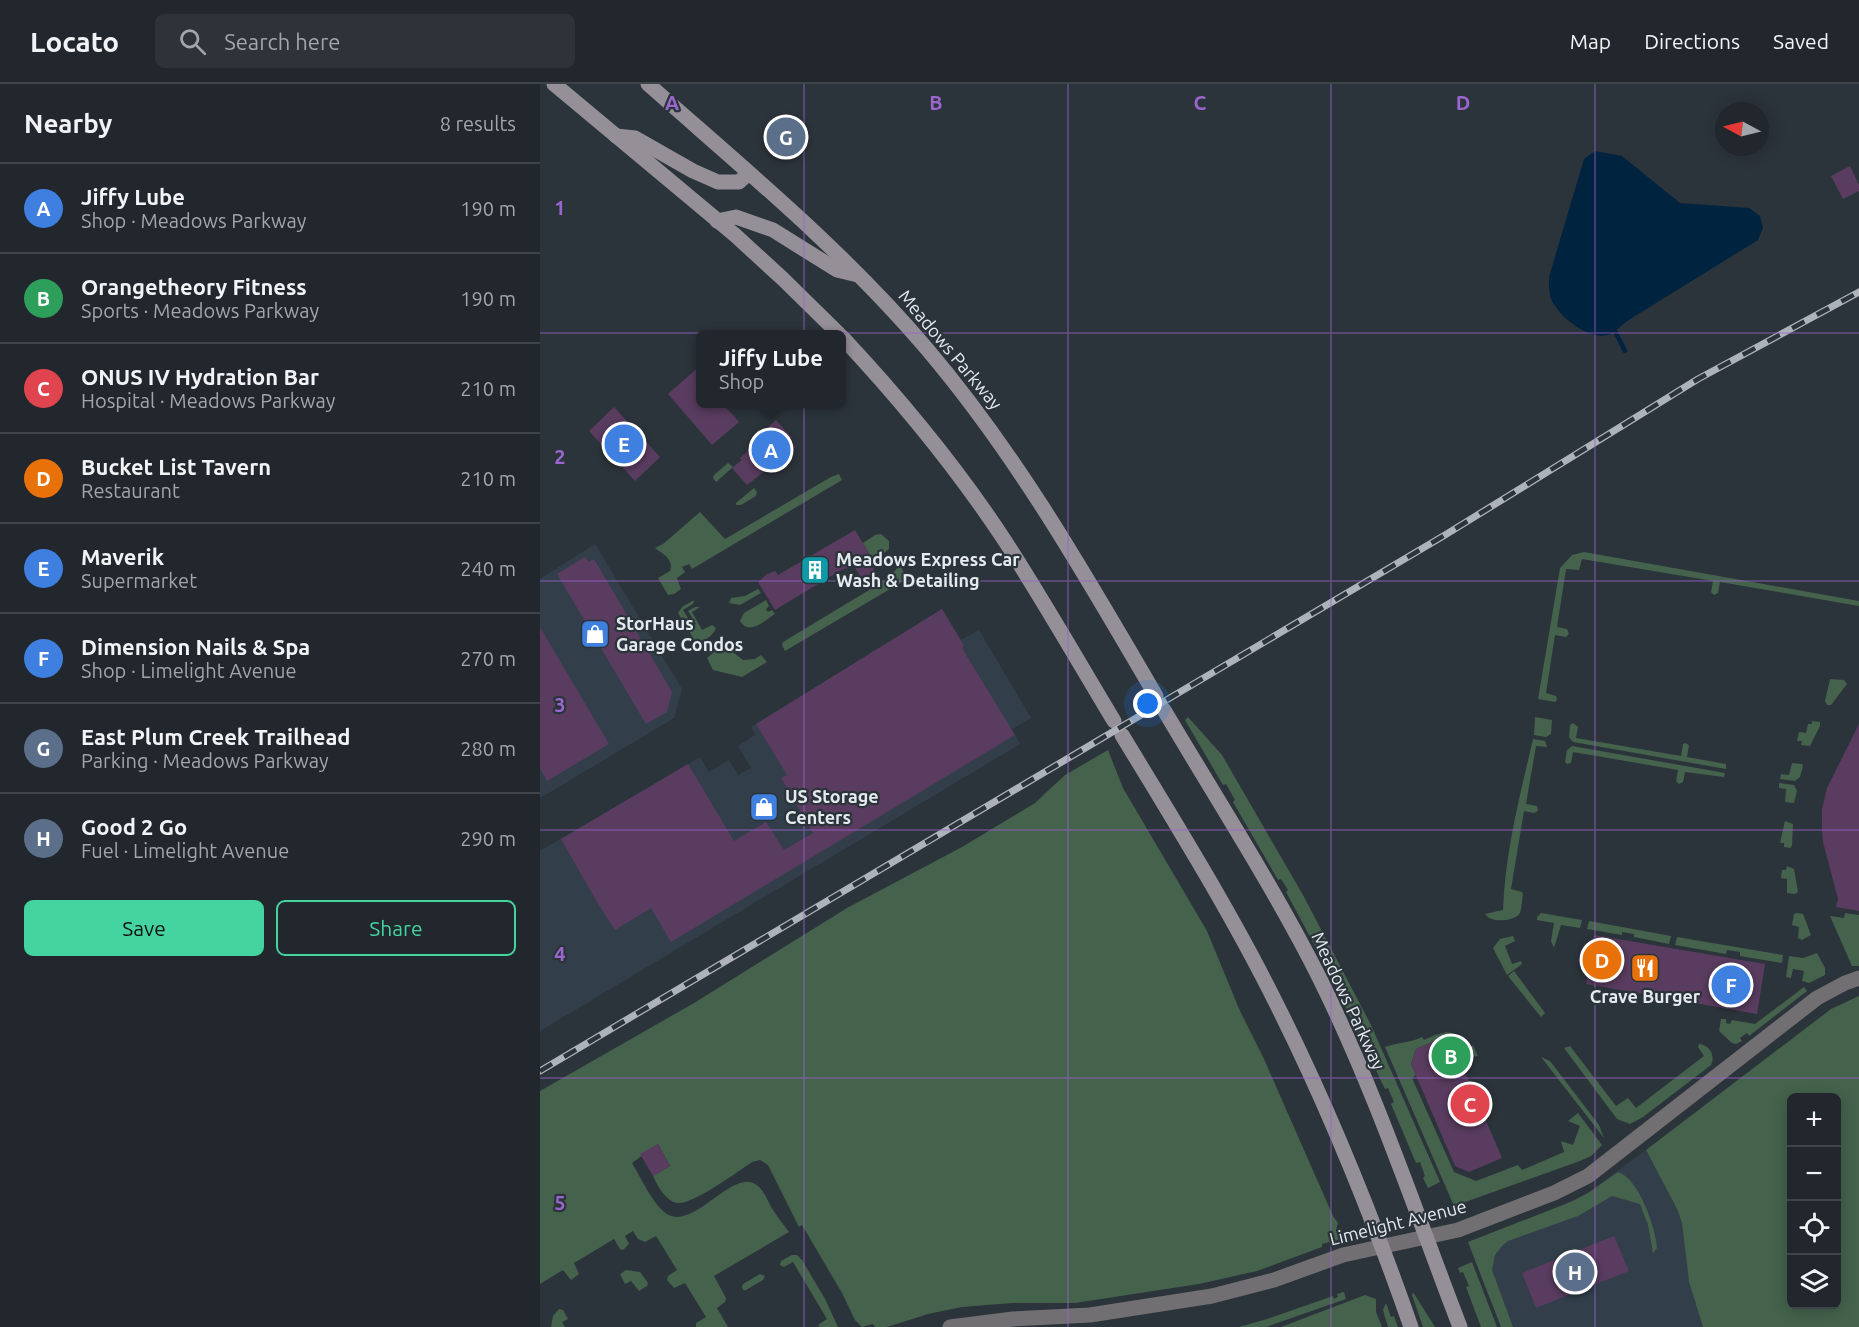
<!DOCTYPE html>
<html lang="en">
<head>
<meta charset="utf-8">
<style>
	:root { --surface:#21272c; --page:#2d3338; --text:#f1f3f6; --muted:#a2a5a9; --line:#3e4448; --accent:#44d49f }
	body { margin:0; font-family:Ubuntu,sans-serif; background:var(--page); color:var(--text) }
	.controls { position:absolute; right:18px; bottom:18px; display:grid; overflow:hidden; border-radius:9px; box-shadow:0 3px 15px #0003 }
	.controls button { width:54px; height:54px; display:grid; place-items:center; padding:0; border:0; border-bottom:2px solid var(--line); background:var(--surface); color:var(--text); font:30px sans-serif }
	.compass { position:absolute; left:1175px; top:18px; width:54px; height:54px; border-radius:50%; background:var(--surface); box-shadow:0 3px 15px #0003; rotate:277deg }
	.you { position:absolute; left:608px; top:620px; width:21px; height:21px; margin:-15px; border:4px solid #fff; border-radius:50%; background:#1a73e8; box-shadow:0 0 0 9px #1a73e833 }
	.badge { display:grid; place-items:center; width:39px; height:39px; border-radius:50%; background:var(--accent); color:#fff; font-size:20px; font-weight:700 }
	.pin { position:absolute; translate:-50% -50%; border:3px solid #fff; box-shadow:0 2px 6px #0006 }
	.popup { position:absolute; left:156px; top:246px; width:150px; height:78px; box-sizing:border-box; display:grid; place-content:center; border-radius:9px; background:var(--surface); filter:drop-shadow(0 2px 4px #0005); font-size:20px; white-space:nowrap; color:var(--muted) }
	.popup b { font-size:22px; color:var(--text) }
	.popup::after { content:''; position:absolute; left:50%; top:100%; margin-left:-12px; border:12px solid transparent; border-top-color:var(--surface) }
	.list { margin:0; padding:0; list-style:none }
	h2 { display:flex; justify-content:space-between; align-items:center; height:78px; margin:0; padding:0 24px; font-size:26px }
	h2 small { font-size:20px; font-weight:400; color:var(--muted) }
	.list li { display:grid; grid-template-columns:39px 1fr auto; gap:18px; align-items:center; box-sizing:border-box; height:90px; padding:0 24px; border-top:2px solid var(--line) }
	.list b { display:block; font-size:22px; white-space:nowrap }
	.list p { margin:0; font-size:20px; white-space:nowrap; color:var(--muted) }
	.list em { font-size:20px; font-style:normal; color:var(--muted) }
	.actions { display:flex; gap:12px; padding:18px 24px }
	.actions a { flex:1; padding:14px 0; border:2px solid var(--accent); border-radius:9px; text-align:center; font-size:21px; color:var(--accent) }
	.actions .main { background:var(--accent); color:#111 }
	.icon { flex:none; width:33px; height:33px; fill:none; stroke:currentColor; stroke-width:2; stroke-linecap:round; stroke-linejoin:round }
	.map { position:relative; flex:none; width:1319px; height:1243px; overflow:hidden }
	header { display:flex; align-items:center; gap:36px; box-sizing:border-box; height:84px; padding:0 30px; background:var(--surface); border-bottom:2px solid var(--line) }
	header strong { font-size:28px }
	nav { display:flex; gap:33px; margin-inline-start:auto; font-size:21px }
	.search { width:420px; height:54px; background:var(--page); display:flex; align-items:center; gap:15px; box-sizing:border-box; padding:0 21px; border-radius:9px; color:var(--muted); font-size:22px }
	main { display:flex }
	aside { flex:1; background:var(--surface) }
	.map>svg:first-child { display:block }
</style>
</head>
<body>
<header>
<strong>Locato</strong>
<div class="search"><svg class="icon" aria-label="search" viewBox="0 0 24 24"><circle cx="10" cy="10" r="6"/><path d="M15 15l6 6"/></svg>Search here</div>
<nav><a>Map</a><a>Directions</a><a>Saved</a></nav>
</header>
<main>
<aside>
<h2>Nearby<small>8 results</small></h2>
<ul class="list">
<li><span class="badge" style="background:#3f7fe0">A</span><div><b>Jiffy Lube</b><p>Shop · Meadows Parkway</p></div><em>190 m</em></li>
<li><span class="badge" style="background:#2e9e5b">B</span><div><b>Orangetheory Fitness</b><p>Sports · Meadows Parkway</p></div><em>190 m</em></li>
<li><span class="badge" style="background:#e0444e">C</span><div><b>ONUS IV Hydration Bar</b><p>Hospital · Meadows Parkway</p></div><em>210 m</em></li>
<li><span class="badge" style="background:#e8710a">D</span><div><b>Bucket List Tavern</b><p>Restaurant</p></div><em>210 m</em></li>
<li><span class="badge" style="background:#3f7fe0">E</span><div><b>Maverik</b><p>Supermarket</p></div><em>240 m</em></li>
<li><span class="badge" style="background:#3f7fe0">F</span><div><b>Dimension Nails &amp; Spa</b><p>Shop · Limelight Avenue</p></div><em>270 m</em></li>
<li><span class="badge" style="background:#5c6f8a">G</span><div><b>East Plum Creek Trailhead</b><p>Parking · Meadows Parkway</p></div><em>280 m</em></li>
<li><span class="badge" style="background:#5c6f8a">H</span><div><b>Good 2 Go</b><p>Fuel · Limelight Avenue</p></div><em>290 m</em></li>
</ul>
<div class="actions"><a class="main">Save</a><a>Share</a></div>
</aside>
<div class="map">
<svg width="1319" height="1243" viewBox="0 0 1319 1243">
	<rect width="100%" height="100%" fill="#2c343b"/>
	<!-- built -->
	<g fill="#323f4a">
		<polygon points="55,460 142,605 134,634 0,714 0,495"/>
		<polygon points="402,525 421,556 439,546 491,634 472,645 480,660 0,947 0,767 160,673 169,688 189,676 198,691 211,684 198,662 215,651 211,643"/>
		<polygon points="1106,1066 1137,1125 1142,1139 1149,1198 1163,1243 961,1243 928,1158 994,1134 1048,1109"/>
	</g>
	<!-- green -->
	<g fill="#44624c" fill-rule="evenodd">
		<polygon points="188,379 193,383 176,398 173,394 174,391"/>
		<path d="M299 390 302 396 152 485 149 480 142 483 145 488 137 494 141 505 134 510 128 511 118 494 130 487C134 475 123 470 115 464L123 460 160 428 185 455 291 393Z"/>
		<polygon points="214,404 217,408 216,412 201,421 196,421 196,419"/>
		<polygon points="341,450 349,457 349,465 344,469 327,475 330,471 323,459 335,451"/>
		<polygon points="1044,468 1319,517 1319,522 1180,498 1178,509 1174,511 1171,508 1173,497 1042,475 1039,486 1026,485 1017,543 1027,545 1029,550 1026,553 1015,551 1006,609 1016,612 1017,616 1015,618 998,615 1020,484 1032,471"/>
		<polygon points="359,482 361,483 367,495 245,567 242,561 243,558 349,494"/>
		<polygon points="218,505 221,509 200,521 189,519 191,514 205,512"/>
		<polygon points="154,516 153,520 143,526 151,539 146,542 138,529 142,523"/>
		<path d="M226 516 229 522 226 525 228 528 232 526 235 530C224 537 209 552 200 537L204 529Z"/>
		<path d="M155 523H160L152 528 162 546 172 541 176 544C173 552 164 558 155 558L148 545 156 540 148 527Z"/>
		<polygon points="185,562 203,576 215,575 221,571 227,578 202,593 173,586 167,574 180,563"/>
		<polygon points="1290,595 1304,596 1307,600 1291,621 1287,621 1285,617"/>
		<polygon points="648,633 682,671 763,811 831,941 900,1098 888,1104 883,1094 885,1092 880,1078 876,1079 851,1020 854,1018 848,1004 845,1005 796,903 798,901 792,889 790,890 746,808 748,806 741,795 738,796 693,718 695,716 686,700 683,701 645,636"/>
		<polygon points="995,633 1012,636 1011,650 1006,653 994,651"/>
		<polygon points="1272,637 1280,638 1280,642 1270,662 1261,661 1262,657 1257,657 1259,648 1266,649 1268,640 1272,640"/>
		<polygon points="1033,639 1038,643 1036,654 1141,672 1143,660 1145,659 1149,661 1147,673 1186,680 1186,685 1033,658 1029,653 1030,641"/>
		<path d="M993 655 1005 657 1007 663 996 662 986 720 997 722 998 727 994 729 984 727 971 805 982 808 983 810C982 815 982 824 980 829 976 837 951 840 945 830L963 826C965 769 980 711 993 655Z"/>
		<polygon points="1032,662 1185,689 1184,693 1145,688 1143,698 1139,700 1136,697 1138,686 1033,668 1031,679 1027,680 1025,678 1027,666"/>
		<path d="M568 666 583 704 667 847 700 927 724 975 793 1132 798 1139 796 1146 799 1155 790 1160 789 1158 782 1160V1163L717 1187 659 1200 535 1219H472L422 1223 388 1230 347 1243H335L333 1240 322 1243 315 1236 302 1209 262 1141 259 1143 228 1081 220 1076 212 1078C199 1087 152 1121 138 1119 126 1118 117 1101 113 1092L130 1082 118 1060 92 1079C100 1092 115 1125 129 1131 155 1144 192 1086 215 1100 224 1105 228 1118 233 1126 238 1134 244 1141 249 1148L174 1192 186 1214 185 1218 177 1224 188 1243H156V1239L166 1233 145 1199 134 1204 127 1196 128 1192 137 1186 116 1152 105 1158 98 1155 93 1147 85 1152 89 1160 83 1166 80 1165 74 1155 34 1179 39 1190 31 1196 23 1186 0 1200V1007L154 919 307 824 422 763 495 719 525 691Z"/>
		<polygon points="1252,679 1262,680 1263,682 1260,693 1255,697 1240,695 1241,690 1249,691"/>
		<polygon points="1239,699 1254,701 1257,707 1254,719 1245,718 1246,705 1239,704"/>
		<polygon points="1245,737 1253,740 1252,762 1250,764 1244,763 1244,759 1240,759"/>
		<polygon points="1247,782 1254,785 1258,808 1255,810 1247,809 1247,795 1241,794 1242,786 1246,786"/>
		<polygon points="1001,829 1042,836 1040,844 1021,841 1014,864 1011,857 1014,839 997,836 997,833"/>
		<polygon points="1257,829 1263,830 1271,851 1262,856 1258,854 1259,843 1252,841 1254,830"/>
		<polygon points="1305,829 1319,831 1319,882 1312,882 1290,832 1304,834"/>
		<polygon points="1049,837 1131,852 1129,860 1094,853 1094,850 1082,848 1082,851 1047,845"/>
		<polygon points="973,852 975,857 965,862 972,880 981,877 982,880 967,891 953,864 960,855"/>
		<polygon points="1137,853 1243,871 1242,879 1200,872 1200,868 1187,866 1186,870 1135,861"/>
		<polygon points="1277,869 1285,884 1285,891 1269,899 1262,897 1264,887 1253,885 1251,894 1246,893 1249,872 1263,874"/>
		<polygon points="974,887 1005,929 1001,933 968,892"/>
		<polygon points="1264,903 1267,907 1209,952 1207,949 1200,954 1202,957 1196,960 1192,959 1179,947 1181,935 1186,935 1186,939 1190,940 1192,936 1215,940"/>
		<path d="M1319 912V1243H1163L1149 1198 1142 1139 1137 1125 1106 1066 1291 925ZM1252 1014H1296V1220H1252Z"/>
		<path d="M907 948 911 949 910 954 909 951 876 965 871 980 876 991 872 994 914 1088 936 1097 978 1081 982 1086 1024 1068 1021 1057 1033 1061 1040 1042 1028 1037 1038 1029 1062 1061 1051 1072 1040 1077 914 1122 845 963C858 958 870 959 882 953L884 956 895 951Z"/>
		<polygon points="920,951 929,964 933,961 938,972 925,974 916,952"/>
		<path d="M1159 960C1169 961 1176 971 1171 981L1103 1033 1090 1040 1077 1035 1024 964 1030 962 1076 1022 1088 1014 1096 1024 1164 972 1158 963Z"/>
		<polygon points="1001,973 1010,977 1059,1041 1064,1054"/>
		<path d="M1078 1088C1099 1094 1116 1145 1117 1164L1113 1169 1108 1141 1100 1120 1072 1112 1038 1132 968 1157 962 1162 955 1171 952 1186 973 1243H961L928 1158 1033 1117 1048 1109Z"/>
		<polygon points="252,1171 257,1171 262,1176 285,1215 298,1243 280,1243 278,1241 287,1235 253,1178 244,1183 240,1181 241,1177"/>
		<polygon points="932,1178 957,1243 941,1243 926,1203 929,1202 923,1188 920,1189 918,1184"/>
		<polygon points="86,1186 100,1188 108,1199 107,1202 99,1207 91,1197 85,1200 80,1190"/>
		<polygon points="220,1190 225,1192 223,1196 206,1206 203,1206 202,1203 203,1200"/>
		<polygon points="804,1208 806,1215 726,1243 699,1243 727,1235 793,1212 794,1215 798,1213 797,1210"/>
		<polygon points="873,1208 895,1243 883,1243 872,1211"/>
		<polygon points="825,1211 836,1215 836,1228 842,1243 741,1243"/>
		<polygon points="846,1219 851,1233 854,1232 858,1243 848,1243 843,1226"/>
		<polygon points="19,1225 23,1226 28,1235 22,1238 25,1243 11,1243 13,1232"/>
	</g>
	<!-- water -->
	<path fill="#00233f" d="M1055 67 1082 72 1140 119 1209 124 1220 132 1223 144 1218 156 1087 237C1082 241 1074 249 1068 251 1047 256 1016 231 1010 212 1009 206 1009 198 1009 193L1044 75Z"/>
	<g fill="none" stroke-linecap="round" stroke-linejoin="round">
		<!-- stream -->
		<polyline stroke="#00233f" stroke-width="4.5" points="1073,243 1085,267"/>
	</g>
	<!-- building -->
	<g fill="#593c5f">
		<polygon points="1310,82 1319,101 1319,107 1303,115 1291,92"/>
		<polygon points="160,282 160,320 183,320 199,338 172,361 128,310"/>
		<polygon points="74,323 120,373 95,397 49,347"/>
		<polygon points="236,336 252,354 249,356 256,363 207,401 192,384 202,376 200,374 225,352 222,349"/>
		<polygon points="315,446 330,471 327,474 341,498 328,505 314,482 301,486 235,526 218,498 227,490 235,487 238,491"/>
		<polygon points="45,473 49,478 54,475 132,608 127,628 106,640 17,490"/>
		<polygon points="402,525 424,562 422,564 475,651 131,858 111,824 75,846 57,818 21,755 148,680 194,757 226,738 244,766 273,749 241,694 247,691 216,640"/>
		<polygon points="0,543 69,660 7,697 0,684"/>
		<polygon points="1319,640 1319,827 1296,823 1298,815 1283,758 1282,746 1282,725 1287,704"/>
		<polygon points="1054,851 1225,880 1217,930 1046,900"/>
		<polygon points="909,951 962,1074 929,1088 915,1082 871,980 876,965"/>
		<polygon points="118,1060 130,1082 113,1092 100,1070"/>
		<polygon points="1074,1152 1089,1187 996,1224 982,1189"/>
	</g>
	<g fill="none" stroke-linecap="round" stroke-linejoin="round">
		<!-- tertiary -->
		<polyline stroke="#726f73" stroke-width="15" points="410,1243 473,1235 550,1231 672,1212 734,1196 803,1171 918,1146 1014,1109 1048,1092 1277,914 1305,899 1319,894"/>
		<!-- secondary -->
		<g stroke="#959097" stroke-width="15">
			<polyline points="14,0 195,151 243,195 299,250"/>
			<path d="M108 0C204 85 303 166 387 265 477 371 546 492 616 612"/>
			<polyline points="76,52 95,54 153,87 178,98 199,98 209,89"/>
			<polyline points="177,137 196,133 233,146 297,186 318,191"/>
			<path d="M302 253C361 316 417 384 465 457 503 516 538 577 574 637"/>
			<path d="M624 626C676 714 733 802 779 893 835 1006 875 1126 920 1243"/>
			<path d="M582 651C636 740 692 830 738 923 790 1027 833 1134 871 1243"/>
		</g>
		<!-- rail casing -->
		<g stroke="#adb3b8" stroke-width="7">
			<polyline id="rail" points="0,987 905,451 1158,295 1319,208"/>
		</g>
		<!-- rail -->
		<use href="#rail" stroke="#2c343b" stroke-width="4.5" stroke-dasharray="14" stroke-linecap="butt"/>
	</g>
	<!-- grid -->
	<path fill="none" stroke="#9a65cd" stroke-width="1.5" stroke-opacity="0.55" d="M264 0V1243M528 0V1243M791 0V1243M1055 0V1243M0 249H1319M0 497H1319M0 746H1319M0 994H1319"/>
	<!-- icons -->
	<defs>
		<g id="building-square" transform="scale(1.5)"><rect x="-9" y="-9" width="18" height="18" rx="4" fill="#0f9aa8" stroke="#2c343b"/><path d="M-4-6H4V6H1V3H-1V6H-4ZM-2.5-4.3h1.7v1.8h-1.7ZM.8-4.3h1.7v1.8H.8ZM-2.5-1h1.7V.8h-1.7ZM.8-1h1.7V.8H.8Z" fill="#fff"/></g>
		<g id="shop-square" transform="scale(1.5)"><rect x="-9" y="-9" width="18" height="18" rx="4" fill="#3f7fe0" stroke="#2c343b"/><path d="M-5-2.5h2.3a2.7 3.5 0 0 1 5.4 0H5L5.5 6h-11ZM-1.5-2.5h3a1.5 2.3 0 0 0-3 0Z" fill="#fff"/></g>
		<g id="restaurant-square" transform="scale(1.5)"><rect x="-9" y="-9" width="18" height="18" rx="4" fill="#e8710a" stroke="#2c343b"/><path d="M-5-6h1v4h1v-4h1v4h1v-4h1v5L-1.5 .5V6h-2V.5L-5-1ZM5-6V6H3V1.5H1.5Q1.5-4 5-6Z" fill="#fff"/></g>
	</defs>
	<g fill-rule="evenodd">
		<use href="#building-square" x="275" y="486"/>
		<use href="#shop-square" x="55" y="550"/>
		<use href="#shop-square" x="224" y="723"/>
		<use href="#restaurant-square" x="1105" y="884"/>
	</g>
	<g text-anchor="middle" stroke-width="4.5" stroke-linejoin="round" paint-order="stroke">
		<!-- street labels -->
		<g font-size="18" fill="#e4eaee" stroke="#2c343b">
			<text transform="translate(410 266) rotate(50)" y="6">Meadows Parkway</text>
			<text transform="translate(808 917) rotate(65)" y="6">Meadows Parkway</text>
			<text transform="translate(858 1139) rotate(-14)" y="6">Limelight Avenue</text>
		</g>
		<!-- poi labels -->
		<g font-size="18" font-weight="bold" fill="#e4eaee" stroke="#2c343b" text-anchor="start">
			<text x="296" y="482">Meadows Express Car<tspan x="296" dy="21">Wash &amp; Detailing</tspan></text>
			<text x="76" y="546">StorHaus<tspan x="76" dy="21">Garage Condos</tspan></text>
			<text x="245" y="719">US Storage<tspan x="245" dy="21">Centers</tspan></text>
			<text x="1105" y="919" text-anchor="middle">Crave Burger</text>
		</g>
	</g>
	<g font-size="20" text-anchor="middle" font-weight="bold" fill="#9a65cd" stroke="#2c343b" stroke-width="4.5" stroke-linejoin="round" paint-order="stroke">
		<text x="132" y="26">A</text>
		<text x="396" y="26">B</text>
		<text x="660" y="26">C</text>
		<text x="923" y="26">D</text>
		<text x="20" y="131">1</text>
		<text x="20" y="380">2</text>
		<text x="20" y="628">3</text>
		<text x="20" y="877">4</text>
		<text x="20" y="1126">5</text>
	</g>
</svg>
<div class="controls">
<button>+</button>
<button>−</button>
<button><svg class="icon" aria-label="locate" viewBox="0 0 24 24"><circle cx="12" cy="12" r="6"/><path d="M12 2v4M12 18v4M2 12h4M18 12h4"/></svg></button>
<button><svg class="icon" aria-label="layers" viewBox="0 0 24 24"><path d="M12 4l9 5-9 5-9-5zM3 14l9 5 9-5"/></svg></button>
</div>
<svg class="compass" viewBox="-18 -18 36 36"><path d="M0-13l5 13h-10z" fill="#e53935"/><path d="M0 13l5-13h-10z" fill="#a2a5a9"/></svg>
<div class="you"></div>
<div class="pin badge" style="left:231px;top:366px;background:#3f7fe0">A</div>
<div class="popup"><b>Jiffy Lube</b>Shop</div>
<div class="pin badge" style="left:911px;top:972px;background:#2e9e5b">B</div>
<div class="pin badge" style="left:930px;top:1020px;background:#e0444e">C</div>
<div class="pin badge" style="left:1062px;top:876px;background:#e8710a">D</div>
<div class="pin badge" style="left:84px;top:360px;background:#3f7fe0">E</div>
<div class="pin badge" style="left:1191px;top:901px;background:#3f7fe0">F</div>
<div class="pin badge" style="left:246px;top:53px;background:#5c6f8a">G</div>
<div class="pin badge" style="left:1035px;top:1188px;background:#5c6f8a">H</div>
</div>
</main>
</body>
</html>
